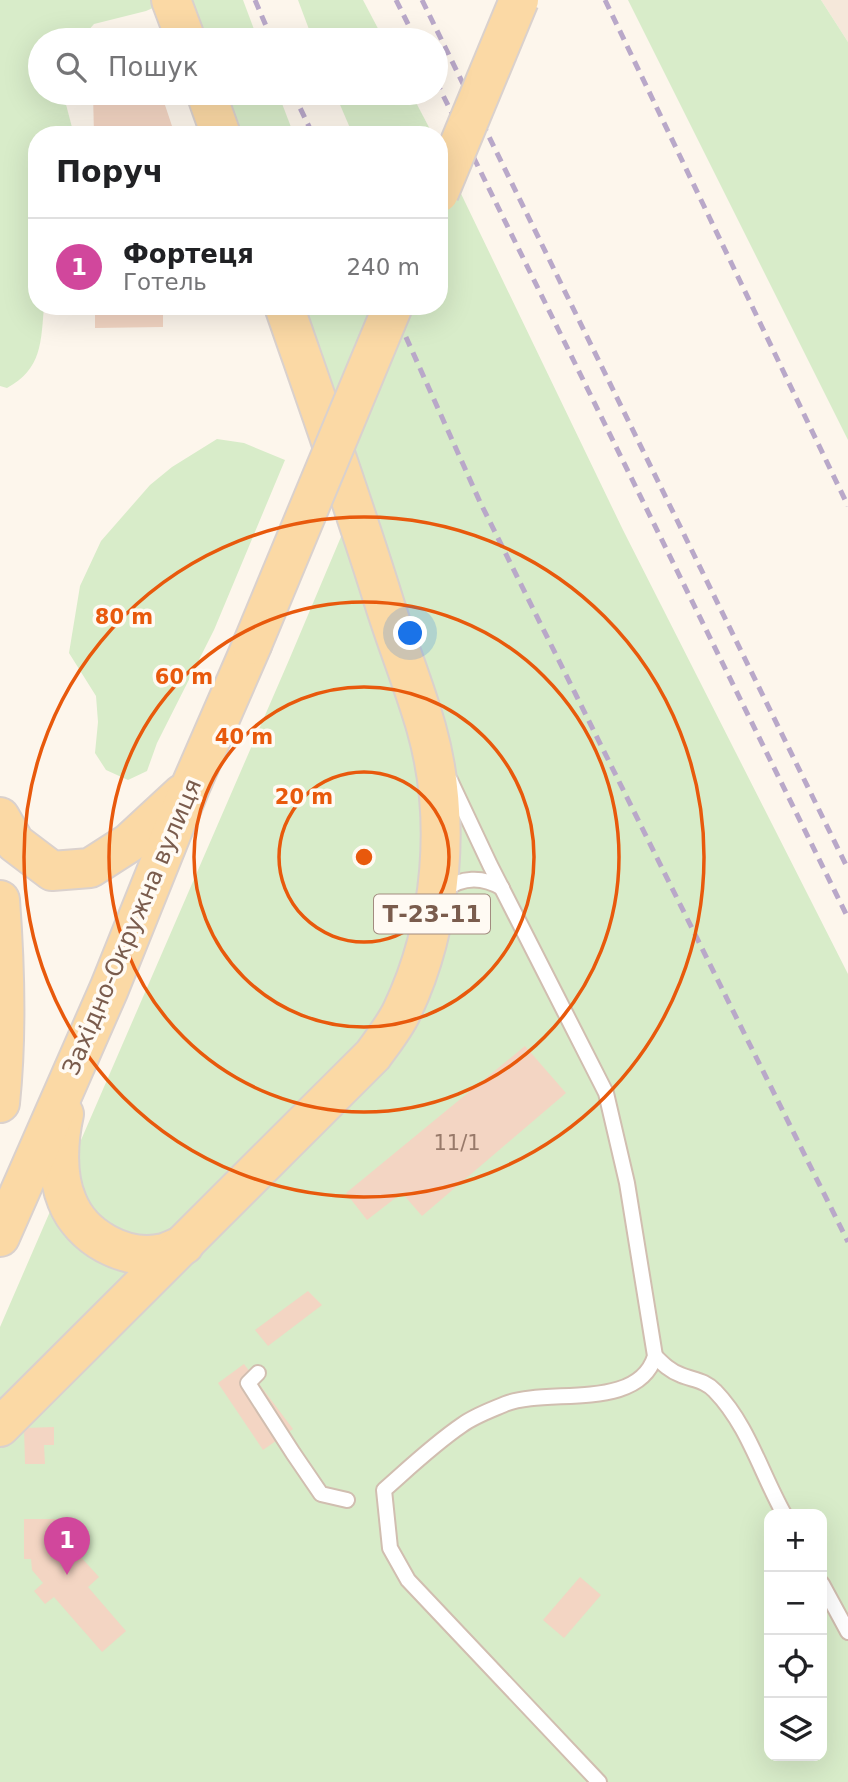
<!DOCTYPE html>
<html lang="uk">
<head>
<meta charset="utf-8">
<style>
	:root { --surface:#fff; --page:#f6f6f6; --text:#202124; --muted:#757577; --line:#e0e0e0; --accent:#0f766e }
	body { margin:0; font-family:"DejaVu Sans",sans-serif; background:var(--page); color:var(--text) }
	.controls { position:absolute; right:21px; bottom:21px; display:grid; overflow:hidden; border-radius:14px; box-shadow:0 7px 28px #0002 }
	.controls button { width:63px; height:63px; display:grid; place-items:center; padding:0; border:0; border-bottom:2px solid var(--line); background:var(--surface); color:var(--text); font:35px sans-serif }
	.you { position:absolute; left:411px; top:634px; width:24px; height:24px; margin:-18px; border:5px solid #fff; border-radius:50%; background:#1a73e8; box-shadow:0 0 0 10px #1a73e833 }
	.badge { display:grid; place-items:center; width:46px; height:46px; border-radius:50%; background:var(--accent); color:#fff; font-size:23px; font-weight:700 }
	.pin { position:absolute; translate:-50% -58px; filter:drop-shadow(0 2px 4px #0008) }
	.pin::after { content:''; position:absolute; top:37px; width:24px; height:21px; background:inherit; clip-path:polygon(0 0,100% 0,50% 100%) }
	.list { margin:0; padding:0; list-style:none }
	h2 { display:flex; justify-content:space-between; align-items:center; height:91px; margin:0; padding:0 28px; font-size:30px }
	h2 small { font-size:23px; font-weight:400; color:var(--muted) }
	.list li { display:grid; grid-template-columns:46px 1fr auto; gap:21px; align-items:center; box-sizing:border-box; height:98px; padding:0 28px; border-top:2px solid var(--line) }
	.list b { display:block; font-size:26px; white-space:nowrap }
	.list p { margin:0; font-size:23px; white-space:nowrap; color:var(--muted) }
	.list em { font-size:23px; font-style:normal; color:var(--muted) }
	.icon { flex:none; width:38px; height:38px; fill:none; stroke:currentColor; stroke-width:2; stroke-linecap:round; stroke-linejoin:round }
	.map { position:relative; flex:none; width:848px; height:1782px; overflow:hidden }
	.search { position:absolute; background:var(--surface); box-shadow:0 7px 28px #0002; left:28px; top:28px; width:420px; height:77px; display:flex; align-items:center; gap:18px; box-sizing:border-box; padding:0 24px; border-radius:38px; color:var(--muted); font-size:26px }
	.panel { position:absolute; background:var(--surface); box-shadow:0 7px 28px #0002; left:28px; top:126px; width:420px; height:189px; border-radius:28px }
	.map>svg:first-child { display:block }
</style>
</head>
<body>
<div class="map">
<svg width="848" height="1782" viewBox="0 0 848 1782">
	<rect width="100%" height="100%" fill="#fdf6ec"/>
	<!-- residential -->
	<polygon fill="#f5e8da" points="821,0 848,0 848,42"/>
	<!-- green -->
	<g fill="#d8ecc9" fill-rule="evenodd">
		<path d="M0 0H171L146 11 94 24 80 40H40V93H63L74 135H37V306H44C41 342 42 369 7 388L0 386Z"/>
		<polygon points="171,0 243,0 258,40 186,40"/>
		<polygon points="298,0 363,0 384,40 313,40"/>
		<polygon points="628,0 821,0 848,42 848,440"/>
		<polygon points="206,93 278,93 294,135 221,135"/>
		<polygon points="335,93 411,93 433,135 353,135"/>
		<path d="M439 148 623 530 848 974V1782H0V1327L289 660 354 506 284 306H439ZM769 1514H822V1756H769Z"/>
		<polygon points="217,439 244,443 285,460 214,630 157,743 147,771 128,780 106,770 95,753 98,722 96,696 69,653 80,586 101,541 150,485 172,467"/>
	</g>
	<!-- building -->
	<g fill="#f3d5c3">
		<polygon points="93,93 161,93 175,135 94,135"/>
		<polygon points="95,306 163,306 163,327 95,328"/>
		<polygon points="525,1046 566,1093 422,1216 402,1193 367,1220 346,1193"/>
		<polygon points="308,1291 322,1305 268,1346 255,1330"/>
		<polygon points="244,1364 293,1429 263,1450 218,1383"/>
		<polygon points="54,1427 54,1445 44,1445 45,1464 25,1464 24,1428"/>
		<polygon points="24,1519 60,1519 61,1551 69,1544 99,1577 88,1587 126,1631 102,1652 54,1597 45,1604 34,1591 43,1583 32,1570 31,1559 24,1559"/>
		<polygon points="580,1577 601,1595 564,1638 543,1620"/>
	</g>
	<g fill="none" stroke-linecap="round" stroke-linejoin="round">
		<!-- service casing -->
		<g stroke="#d1beb0" stroke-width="18">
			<g id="service">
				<path d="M450 780 490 865 606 1093 627 1183 655 1356C638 1412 547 1387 505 1404 491 1410 474 1416 462 1425 434 1444 409 1468 384 1490L390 1548 408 1580 599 1782"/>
				<path d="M443 891C461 877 482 876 502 888"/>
				<path d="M655 1356C663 1364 670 1371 681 1375 693 1380 705 1380 715 1391 748 1425 761 1473 784 1514"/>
				<polyline points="258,1373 248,1383 293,1453 321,1494 347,1500"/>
				<polyline points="822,1584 848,1632"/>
			</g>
		</g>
		<!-- primary casing -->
		<g stroke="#dad1cd" stroke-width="42">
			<g id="primary">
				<polyline points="171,0 186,40"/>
				<polyline points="206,93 221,135"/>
				<polyline points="0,817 15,843 52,871 90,868 129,843 182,794"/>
				<path d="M0 900C5 967 7 1036 0 1103"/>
				<path d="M64 1114C58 1141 56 1175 67 1201 81 1237 125 1262 164 1253 171 1251 178 1247 184 1245"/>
				<polyline points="0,1237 109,989 191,785 252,645"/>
				<path d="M0 1427 373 1055C383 1041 395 1026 402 1011 443 925 452 818 426 727 414 685 397 644 384 602 353 502 318 404 284 306"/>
			</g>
		</g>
		<!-- service -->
		<use href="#service" stroke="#fff" stroke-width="14"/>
		<!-- primary -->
		<use href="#primary" stroke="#fbd9a5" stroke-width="38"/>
		<!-- rail -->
		<g stroke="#b9a8c9" stroke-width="5" stroke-dasharray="10 7" stroke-linecap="butt">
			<polyline points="255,0 272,40"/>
			<polyline points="396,0 416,40"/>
			<polyline points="422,0 848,869"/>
			<polyline points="605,0 848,506"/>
			<polyline points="436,81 848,918"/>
			<polyline points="293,93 313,135"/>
			<polyline points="392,306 480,502 848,1242"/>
		</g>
		<!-- primary-bridge casing -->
		<g stroke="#dad1cd" stroke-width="42" stroke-linecap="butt">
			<g id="primary-bridge">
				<polyline points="439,193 519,0"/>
				<polyline points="252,645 393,306"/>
			</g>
		</g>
		<!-- primary-bridge -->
		<use href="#primary-bridge" stroke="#fbd9a5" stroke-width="38"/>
	</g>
	<!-- distance rings -->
	<g fill="none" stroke="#e8590c" stroke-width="3.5">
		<circle cx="364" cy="857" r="85"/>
		<circle cx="364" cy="857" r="170"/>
		<circle cx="364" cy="857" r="255"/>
		<circle cx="364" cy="857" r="340"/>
	</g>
	<g text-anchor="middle" stroke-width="7" stroke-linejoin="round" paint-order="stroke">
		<!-- number labels -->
		<g font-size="21" fill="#987a6a">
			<text x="457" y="1150">11/1</text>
		</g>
		<!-- shield labels -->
		<rect fill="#fffaf3" stroke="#a28b7f" stroke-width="2" x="374" y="894.5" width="116" height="39" rx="5"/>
		<g font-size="23" font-weight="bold" fill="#7a5c4d">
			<text x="432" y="922">Т-23-11</text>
		</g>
		<!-- street labels -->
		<g font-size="24" fill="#7a5c4d" stroke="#fffaf3">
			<text transform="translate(132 927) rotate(-67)" y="8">Західно-Окружна вулиця</text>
		</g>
	</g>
	<circle cx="364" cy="857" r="10" fill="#e8590c" stroke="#fffaf3" stroke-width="3.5"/>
	<g font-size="21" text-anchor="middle" font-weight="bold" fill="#e8590c" stroke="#fffaf3" stroke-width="7" stroke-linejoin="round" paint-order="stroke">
		<text x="124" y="624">80 m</text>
		<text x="184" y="684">60 m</text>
		<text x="244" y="744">40 m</text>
		<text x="304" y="804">20 m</text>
	</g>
</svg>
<div class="controls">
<button>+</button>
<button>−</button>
<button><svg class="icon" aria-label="locate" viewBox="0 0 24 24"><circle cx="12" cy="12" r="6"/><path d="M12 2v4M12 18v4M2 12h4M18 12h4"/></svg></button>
<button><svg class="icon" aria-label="layers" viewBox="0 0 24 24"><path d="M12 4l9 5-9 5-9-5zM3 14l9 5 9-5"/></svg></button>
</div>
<div class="you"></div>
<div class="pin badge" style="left:67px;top:1575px;background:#d1479c">1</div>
<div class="search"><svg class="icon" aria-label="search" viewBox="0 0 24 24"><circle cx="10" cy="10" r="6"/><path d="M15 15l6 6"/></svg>Пошук</div>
<section class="panel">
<h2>Поруч<small></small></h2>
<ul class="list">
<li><span class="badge" style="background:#d1479c">1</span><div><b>Фортеця</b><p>Готель</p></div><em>240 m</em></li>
</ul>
</section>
</div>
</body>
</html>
